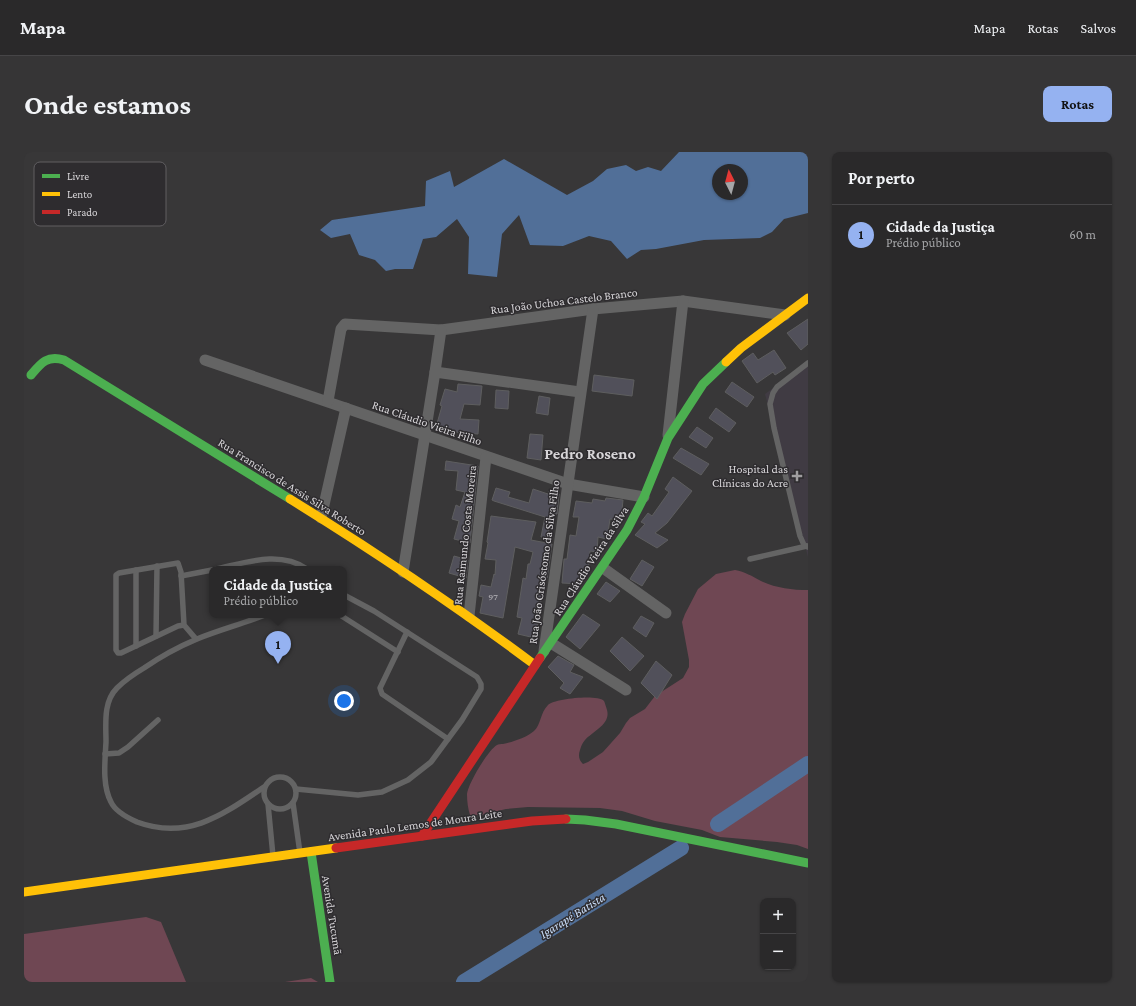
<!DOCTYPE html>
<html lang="pt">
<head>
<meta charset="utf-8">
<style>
	:root { --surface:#2a292a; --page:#363536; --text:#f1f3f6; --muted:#a5a6a8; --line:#464547; --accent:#95b2f1 }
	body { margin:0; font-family:"Crimson Pro",serif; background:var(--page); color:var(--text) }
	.controls { position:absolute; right:12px; bottom:12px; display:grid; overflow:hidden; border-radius:8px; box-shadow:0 1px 3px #0004 }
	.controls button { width:36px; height:36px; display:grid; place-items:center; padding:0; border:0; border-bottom:1px solid var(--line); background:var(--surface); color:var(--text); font:20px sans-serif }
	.compass { position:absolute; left:688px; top:12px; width:36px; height:36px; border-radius:50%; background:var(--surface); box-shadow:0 1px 3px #0004; rotate:354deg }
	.you { position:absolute; left:320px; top:549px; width:14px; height:14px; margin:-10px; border:3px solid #fff; border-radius:50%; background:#1a73e8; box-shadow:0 0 0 6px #1a73e833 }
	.badge { display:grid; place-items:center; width:26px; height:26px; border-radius:50%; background:var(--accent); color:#111; font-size:13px; font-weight:700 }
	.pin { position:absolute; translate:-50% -33px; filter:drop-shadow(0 1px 2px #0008) }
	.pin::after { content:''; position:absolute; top:21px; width:14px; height:12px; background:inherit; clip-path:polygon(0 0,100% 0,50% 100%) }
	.popup { position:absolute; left:185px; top:414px; width:138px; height:52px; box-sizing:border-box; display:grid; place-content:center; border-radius:8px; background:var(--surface); filter:drop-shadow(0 1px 3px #0005); font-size:13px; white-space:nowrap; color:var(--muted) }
	.popup b { font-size:15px; color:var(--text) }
	.popup::after { content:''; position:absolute; left:50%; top:100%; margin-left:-8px; border:8px solid transparent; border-top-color:var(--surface) }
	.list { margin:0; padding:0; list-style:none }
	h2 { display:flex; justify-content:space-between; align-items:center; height:52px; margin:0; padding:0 16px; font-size:17px }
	h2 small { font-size:13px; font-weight:400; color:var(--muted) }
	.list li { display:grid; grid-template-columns:26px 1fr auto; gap:12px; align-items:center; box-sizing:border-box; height:60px; padding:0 16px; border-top:1px solid var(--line) }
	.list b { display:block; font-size:15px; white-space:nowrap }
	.list p { margin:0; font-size:13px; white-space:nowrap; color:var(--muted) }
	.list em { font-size:13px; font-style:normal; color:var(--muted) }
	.map { position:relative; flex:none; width:784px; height:830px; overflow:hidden; border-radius:8px }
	header { display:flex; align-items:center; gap:24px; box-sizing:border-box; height:56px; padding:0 20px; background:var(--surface); border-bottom:1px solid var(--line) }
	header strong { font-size:19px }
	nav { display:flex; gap:22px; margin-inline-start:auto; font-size:14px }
	.intro { display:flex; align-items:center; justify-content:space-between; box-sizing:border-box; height:96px; padding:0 24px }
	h1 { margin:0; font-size:28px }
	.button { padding:10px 18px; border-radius:8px; background:var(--accent); color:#111; font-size:14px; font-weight:700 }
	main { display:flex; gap:24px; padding:0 24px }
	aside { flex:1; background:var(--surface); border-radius:8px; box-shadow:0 1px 3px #0004 }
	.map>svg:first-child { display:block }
</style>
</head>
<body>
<header>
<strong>Mapa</strong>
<nav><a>Mapa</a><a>Rotas</a><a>Salvos</a></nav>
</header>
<div class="intro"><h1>Onde estamos</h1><a class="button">Rotas</a></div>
<main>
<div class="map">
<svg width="784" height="830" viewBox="0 0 784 830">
	<rect width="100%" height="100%" fill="#383738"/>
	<!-- built -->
	<polygon fill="#403b43" points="784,210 784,405 741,242"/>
	<!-- green -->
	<g fill="#6f4753">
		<path d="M711 418C721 420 728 424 737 429 752 436 768 438 784 438V697L773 693 753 690 696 685 678 678 631 669 598 659 576 656 504 655 482 657 457 663H446C444 657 443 649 443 642 444 632 464 598 473 593 474 592 477 592 479 592 488 590 502 586 510 579 517 573 516 561 524 553 530 547 573 542 580 549 581 551 582 555 583 558 587 572 569 579 561 588 558 591 557 595 556 598 554 604 555 608 559 612L564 610 579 600 596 581 602 571 606 566 621 557 631 544 659 526 665 515V508L658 470 661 462 674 437 692 422Z"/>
		<polygon points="122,765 137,770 162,830 0,830 0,782"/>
		<polygon points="287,826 294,830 261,830"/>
	</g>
	<!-- water -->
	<path fill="#516f98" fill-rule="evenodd" d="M655 0H784V61L760 67 748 80 736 86 680 88 632 97 617 98 603 107 587 89 565 84 539 94 506 93 495 63 478 82 473 125 444 122 445 85 433 67 412 85 399 87 389 117H371L362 119 351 108 335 103 326 82 307 86 296 78 308 68 401 54 402 29 426 19 430 35 480 7 543 43 569 29 583 17 602 13 612 19 624 15 637 19ZM694 18H718V42H694Z"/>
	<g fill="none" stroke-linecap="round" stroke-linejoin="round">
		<!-- river -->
		<g stroke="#516f98" stroke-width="16">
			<polyline points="694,672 784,612"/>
			<polyline points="440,830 657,696"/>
		</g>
	</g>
	<!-- building -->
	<g fill="#51505a" stroke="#5e5e5f">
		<polygon points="784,167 784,192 777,198 763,181"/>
		<polygon points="750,198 762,216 751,223 749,220 733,231 718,209 729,201 734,208"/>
		<polygon points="570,223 610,228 608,244 568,239"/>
		<polygon points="708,230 730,245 723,255 701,240"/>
		<polygon points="434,232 458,234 456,253 440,252 436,267 455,268 454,282 431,280 412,275 418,254 416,253 421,237 433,240"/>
		<polygon points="472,238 485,239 484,257 471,256"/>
		<polygon points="515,244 526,246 524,263 512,261"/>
		<polygon points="692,256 712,271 705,280 685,266"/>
		<polygon points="673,275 689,286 682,296 665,285"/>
		<polygon points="506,282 519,283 517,308 503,306"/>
		<polygon points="657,296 685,312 677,323 649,306"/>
		<polygon points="422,309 454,314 446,391 430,387 435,369 428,367 432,353 436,355 441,340 432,338 434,319 421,318"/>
		<polygon points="649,325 668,339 643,371 631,381 644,388 633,396 611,383 621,372 617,370 624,361 628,364 645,340 641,337"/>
		<polygon points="472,336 486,340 484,345 505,351 509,337 524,342 525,339 535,342 533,362 530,362 522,387 517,385 521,365 470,349 468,348"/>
		<polygon points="582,346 599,348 597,368 586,367 583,387 574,385 573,400 566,399 564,420 556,432 538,431 540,407 543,407 546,383 552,384 555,365 549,365 552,349 568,351 569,347 581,349"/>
		<polygon points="467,364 512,370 507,388 528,392 523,426 520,425 514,471 511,486 494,482 498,466 493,465 499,426 502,427 504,412 506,412 509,400 491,395 479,466 456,461 459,445 455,444 457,433 467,435 470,422 471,423 472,408 461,407 464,391 463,390"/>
		<polygon points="430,404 444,408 442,426 425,421"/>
		<polygon points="618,408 630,415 618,434 606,427"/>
		<polygon points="582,430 596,439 586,450 573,442"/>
		<polygon points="559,462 576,473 556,497 542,485"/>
		<polygon points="617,464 630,471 622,485 609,476"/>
		<polygon points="598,485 620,504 606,519 586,499"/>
		<polygon points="534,504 550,513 546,520 559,525 546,542 536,536 540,531 524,515"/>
		<polygon points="632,509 648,523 633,547 617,531"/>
	</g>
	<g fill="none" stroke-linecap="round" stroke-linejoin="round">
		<!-- lane -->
		<g stroke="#646464" stroke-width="5.5">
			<polyline points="784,211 753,235 749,241 746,252 750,276 776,384 780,393 784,395"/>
			<polyline points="726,407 783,394"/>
			<path d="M192 417C221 411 255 398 283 417"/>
			<polyline points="112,418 112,494"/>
			<polyline points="157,424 188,418"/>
			<polyline points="316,463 374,500"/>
			<polyline points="160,473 157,420 154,411 95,421 92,423 92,498 94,501 97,501 154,474 160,473 172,487"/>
			<polyline points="383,480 356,536 358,542 424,587"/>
			<polyline points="132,484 133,414"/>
			<polyline points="81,602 95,601 104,595 134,568"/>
			<circle cx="256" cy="641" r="16"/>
			<path d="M240 635C200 662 164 689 113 670 104 666 91 659 87 650 78 633 81 609 82 590 82 572 79 550 93 536 101 528 110 522 120 516 136 505 154 495 173 487 195 478 218 472 241 463"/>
			<polyline points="272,637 334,643 358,640 384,628 407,610 438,568 457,537 457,532 453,525 350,459 320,443"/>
			<polyline points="269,651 276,701"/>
			<polyline points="244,652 249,704"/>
		</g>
		<!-- street -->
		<g stroke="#646464" stroke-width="11">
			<polyline points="181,208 544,332 620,345"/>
			<polyline points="411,220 556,240"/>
			<polyline points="304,249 317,177 321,172 417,178 569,157 659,149 761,163"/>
			<polyline points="644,283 659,149"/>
			<polyline points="297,366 322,256"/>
			<polyline points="579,416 642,461"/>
			<polyline points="379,420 411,220 417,178"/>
			<polyline points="445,464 462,305"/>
			<polyline points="527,491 602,538"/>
			<polyline points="520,499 569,157"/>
		</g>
		<!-- fast -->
		<g stroke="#4caf50" stroke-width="9">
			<path d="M7 223C17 211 23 203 40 208L266 347"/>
			<polyline points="516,506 603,378 620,345 644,286 679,232 702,210"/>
			<polyline points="542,667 561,668 592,672 784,711"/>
			<polyline points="287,700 306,830"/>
		</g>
		<!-- slow -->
		<g stroke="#ffc107" stroke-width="9">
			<polyline points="702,210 717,196 784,146"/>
			<path d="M266 347C350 399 432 454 511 513"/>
			<polyline points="0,740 312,696"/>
		</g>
		<!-- jam -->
		<g stroke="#c62828" stroke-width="9">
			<polyline points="398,684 516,506"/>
			<polyline points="312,696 508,669 542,667"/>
		</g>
	</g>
	<!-- markers -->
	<path fill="#9f9d9f" stroke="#2e2c2f" stroke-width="1.5" d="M771 318h4v4h4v4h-4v4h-4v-4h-4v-4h4z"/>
	<g text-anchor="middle" stroke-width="3" stroke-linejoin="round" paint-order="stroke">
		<!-- number labels -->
		<g font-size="10" fill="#b5b3b8">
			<text x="469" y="448">97</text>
		</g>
		<!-- street labels -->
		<g font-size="12" fill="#d6d4d7" stroke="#2e2c2f">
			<text transform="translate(540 149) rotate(-7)" y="4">Rua João Uchoa Castelo Branco</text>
			<text transform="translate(403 271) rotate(19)" y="4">Rua Cláudio Vieira Filho</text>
			<text transform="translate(268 335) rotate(32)" y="4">Rua Francisco de Assis Silva Roberto</text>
			<text transform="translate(441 383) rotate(-84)" y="4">Rua Raimundo Costa Moreira</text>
			<text transform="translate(567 409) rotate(-57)" y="4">Rua Cláudio Vieira da Silva</text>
			<text transform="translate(520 410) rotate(-82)" y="4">Rua João Crisóstomo da Silva Filho</text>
			<text transform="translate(391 673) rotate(-8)" y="4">Avenida Paulo Lemos de Moura Leite</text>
			<text transform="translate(308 763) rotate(81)" y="4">Avenida Tucumã</text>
		</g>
		<!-- poi labels -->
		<g font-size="12" fill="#d6d4d7" stroke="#2e2c2f" text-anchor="end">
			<text x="764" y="321">Hospital das<tspan x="764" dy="14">Clínicas do Acre</tspan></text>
		</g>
		<!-- water labels -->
		<g font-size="13" font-style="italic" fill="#c9ddf9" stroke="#2e2c2f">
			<text transform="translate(548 763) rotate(-32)" y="5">Igarapé Batista</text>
		</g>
		<!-- district labels -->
		<g font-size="16" font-weight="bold" fill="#d6d4d7" stroke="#2e2c2f">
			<text x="566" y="307">Pedro Roseno</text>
		</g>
	</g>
	<!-- legend -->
	<rect x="10" y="10" width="132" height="64" rx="6" fill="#2e2c2f" stroke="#605e61" stroke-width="1"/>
	<rect x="18" y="22" width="18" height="4" fill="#4caf50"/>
	<rect x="18" y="40" width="18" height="4" fill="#ffc107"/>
	<rect x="18" y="58" width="18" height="4" fill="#c62828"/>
	<g font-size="11" fill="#d6d4d7">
		<text x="43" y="28">Livre</text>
		<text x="43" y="46">Lento</text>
		<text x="43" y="64">Parado</text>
	</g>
</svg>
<div class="controls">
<button>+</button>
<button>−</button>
</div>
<svg class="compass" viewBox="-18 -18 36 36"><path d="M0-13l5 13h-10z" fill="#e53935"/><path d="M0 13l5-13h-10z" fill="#a5a6a8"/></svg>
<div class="you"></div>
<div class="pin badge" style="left:254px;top:512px">1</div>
<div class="popup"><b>Cidade da Justiça</b>Prédio público</div>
</div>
<aside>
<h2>Por perto<small></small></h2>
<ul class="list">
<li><span class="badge">1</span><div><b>Cidade da Justiça</b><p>Prédio público</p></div><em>60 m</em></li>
</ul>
</aside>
</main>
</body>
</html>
